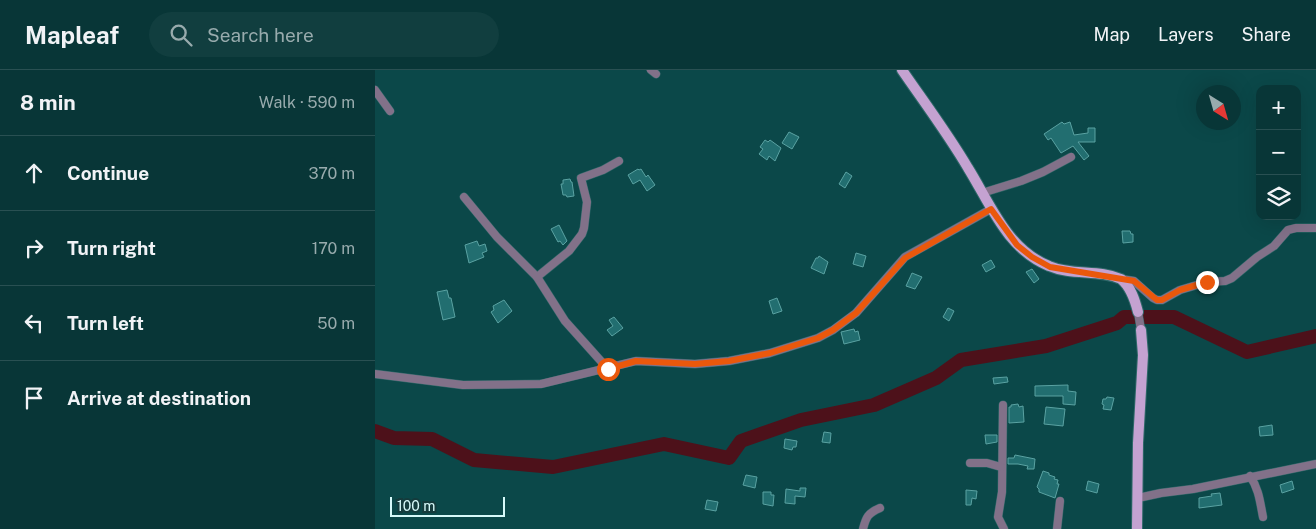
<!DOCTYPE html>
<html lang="en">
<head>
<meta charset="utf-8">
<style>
	:root { --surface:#083637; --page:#113e3f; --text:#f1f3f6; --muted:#98abad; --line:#295052 }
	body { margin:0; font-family:"Public Sans",sans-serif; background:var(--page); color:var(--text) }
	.controls { position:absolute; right:15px; top:15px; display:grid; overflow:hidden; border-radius:10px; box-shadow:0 5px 20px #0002 }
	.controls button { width:45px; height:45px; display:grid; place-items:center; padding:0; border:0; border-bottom:1px solid var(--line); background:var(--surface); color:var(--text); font:25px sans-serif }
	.compass { position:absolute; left:821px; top:15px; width:45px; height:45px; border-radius:50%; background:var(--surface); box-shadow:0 5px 20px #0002; rotate:143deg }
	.scale { position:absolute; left:15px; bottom:12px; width:115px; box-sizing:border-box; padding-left:5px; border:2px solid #d6f9f9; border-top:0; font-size:14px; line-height:18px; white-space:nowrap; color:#d6f9f9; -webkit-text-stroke:4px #153b3c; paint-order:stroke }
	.stop { position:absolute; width:15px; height:15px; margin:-11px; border:4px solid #ea580c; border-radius:50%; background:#fff }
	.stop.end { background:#ea580c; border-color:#fff; box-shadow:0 1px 5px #0008 }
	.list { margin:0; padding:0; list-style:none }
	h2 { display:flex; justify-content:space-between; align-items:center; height:65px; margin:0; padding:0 20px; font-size:21px }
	h2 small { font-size:16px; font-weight:400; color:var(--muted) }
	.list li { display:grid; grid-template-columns:32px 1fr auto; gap:15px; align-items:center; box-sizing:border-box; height:75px; padding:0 20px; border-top:1px solid var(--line) }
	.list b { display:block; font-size:19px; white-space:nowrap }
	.list em { font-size:16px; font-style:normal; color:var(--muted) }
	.icon { flex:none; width:28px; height:28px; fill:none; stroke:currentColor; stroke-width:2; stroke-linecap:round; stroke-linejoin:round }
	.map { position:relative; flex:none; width:941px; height:459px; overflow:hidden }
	header { display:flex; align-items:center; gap:30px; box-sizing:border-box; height:70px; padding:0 25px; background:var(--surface); border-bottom:1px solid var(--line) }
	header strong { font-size:24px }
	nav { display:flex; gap:28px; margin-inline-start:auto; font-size:18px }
	.search { width:350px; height:45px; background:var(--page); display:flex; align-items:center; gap:12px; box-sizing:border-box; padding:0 18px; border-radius:28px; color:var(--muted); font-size:19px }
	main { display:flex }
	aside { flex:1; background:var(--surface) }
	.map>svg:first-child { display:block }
</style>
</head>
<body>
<header>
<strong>Mapleaf</strong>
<div class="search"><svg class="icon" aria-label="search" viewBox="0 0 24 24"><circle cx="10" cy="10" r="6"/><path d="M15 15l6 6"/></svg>Search here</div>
<nav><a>Map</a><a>Layers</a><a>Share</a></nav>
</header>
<main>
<aside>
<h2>8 min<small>Walk · 590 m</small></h2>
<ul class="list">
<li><svg class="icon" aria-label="ahead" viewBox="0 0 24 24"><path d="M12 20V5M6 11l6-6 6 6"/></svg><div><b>Continue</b></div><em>370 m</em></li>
<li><svg class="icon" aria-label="right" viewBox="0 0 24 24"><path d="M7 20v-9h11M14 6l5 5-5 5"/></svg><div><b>Turn right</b></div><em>170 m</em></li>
<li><svg class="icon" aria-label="left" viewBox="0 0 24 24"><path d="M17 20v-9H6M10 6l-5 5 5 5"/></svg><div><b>Turn left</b></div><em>50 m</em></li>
<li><svg class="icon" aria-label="arrive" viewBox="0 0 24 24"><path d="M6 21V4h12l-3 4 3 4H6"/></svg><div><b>Arrive at destination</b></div></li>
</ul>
</aside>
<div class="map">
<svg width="941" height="459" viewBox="0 0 941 459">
	<rect width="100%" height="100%" fill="#0b4849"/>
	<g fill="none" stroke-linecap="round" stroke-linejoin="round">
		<!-- river -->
		<polyline stroke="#4d111a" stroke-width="14" points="0,361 19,368 57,369 99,390 178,397 289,374 354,388 366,371 426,350 499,335 561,308 586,290 671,276 742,253 749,247 799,247 872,282 941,266"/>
	</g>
	<!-- building -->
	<g fill="#226e70" stroke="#5aa2a2">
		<polygon points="687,52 689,54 695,52 699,65 713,63 713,58 720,58 720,72 703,72 714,86 709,90 698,76 686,83 676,68 673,70 669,64"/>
		<polygon points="414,62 424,67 417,79 407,73"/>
		<polygon points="390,70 393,72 395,70 406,78 400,91 394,86 392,90 384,84 388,79 385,77"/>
		<polygon points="263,99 264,100 266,99 271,107 273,105 280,115 272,121 265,110 258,114 253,105"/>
		<polygon points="471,102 477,106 470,118 464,114"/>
		<polygon points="195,109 196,112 197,112 199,126 192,127 191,125 188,125 186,114 188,114 188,110"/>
		<polygon points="184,155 192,171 188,175 185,171 183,172 176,159"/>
		<polygon points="747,161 755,161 756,164 758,164 758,172 748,173"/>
		<polygon points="102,171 104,176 110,174 112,181 107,183 109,187 94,193 90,175"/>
		<polygon points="481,183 491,186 488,197 478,194"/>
		<polygon points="444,186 453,192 449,204 436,198 441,188 443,188"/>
		<polygon points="616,190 620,197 611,202 607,195"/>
		<polygon points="657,199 664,209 659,213 651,202"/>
		<polygon points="537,203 547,207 540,219 531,216"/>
		<polygon points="72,220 74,228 76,228 80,247 68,250 62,222"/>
		<polygon points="402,228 407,241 398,244 394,231"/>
		<polygon points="129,230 137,241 123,253 116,242 119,240 118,236"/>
		<polygon points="573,238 579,241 574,251 568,247"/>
		<polygon points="239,247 248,258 237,266 232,260 238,256 234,250"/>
		<polygon points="479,259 480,262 483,261 485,270 469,274 466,262"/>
		<polygon points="632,307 633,312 619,314 618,308"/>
		<polygon points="693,315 693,321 701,322 700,335 688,334 688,326 660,326 660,316"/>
		<polygon points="732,327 739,328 736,340 728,339 729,335 727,334 728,329 731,329"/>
		<polygon points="643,334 644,337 648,336 649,352 634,353 634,337 636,337 636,335"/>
		<polygon points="671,337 690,339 688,356 669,354"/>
		<polygon points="897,355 898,365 885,366 884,357"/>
		<polygon points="449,362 456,363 455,373 447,372"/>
		<polygon points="610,365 622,365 622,372 611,374"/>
		<polygon points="410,369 422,371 421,377 418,377 417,380 409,378"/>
		<polygon points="640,385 660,389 659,399 652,399 653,396 643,394 633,394 633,388 639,388"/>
		<polygon points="668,401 674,403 674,405 680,407 679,409 683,410 682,414 684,414 680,428 664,422 664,419 662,417"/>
		<polygon points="371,405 382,407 380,418 368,415"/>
		<polygon points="713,411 724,414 722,423 711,420"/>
		<polygon points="917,411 919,419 907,423 905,415"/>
		<polygon points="425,418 431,418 430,427 420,426 420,434 410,433 411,419 425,421"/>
		<polygon points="591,420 602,421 601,429 597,428 596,435 591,435"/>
		<polygon points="388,422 396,422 396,425 399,425 398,436 388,434"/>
		<polygon points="845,423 847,435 824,438 824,428 837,426 836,424"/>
		<polygon points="332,430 343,432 341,441 330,439"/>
	</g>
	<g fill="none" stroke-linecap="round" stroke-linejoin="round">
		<!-- minor casing -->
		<g stroke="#306869" stroke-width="9">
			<g id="minor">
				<polyline points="276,0 281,4"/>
				<polyline points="0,20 15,41"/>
				<polyline points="607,123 646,111 668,102 696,87"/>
				<polyline points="89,127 122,167 162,207 190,251 233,299"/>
				<polyline points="162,207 194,181 207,164 209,158 212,132 206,108 228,100 244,91"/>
				<polyline points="746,209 759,211 778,228 782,230 787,230 805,220 832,212 850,211 857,208 882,187 899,176 913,160 921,158 941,158"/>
				<polyline points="763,242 766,260"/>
				<polyline points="0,304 88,315 166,314 261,291 320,294 354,291 395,283 443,268 458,260 481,243 530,187 616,139"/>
				<polyline points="628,335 627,422 623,447 629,459"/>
				<polyline points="595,393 612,393 626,397"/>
				<path d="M875 406C884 419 885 432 888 447"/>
				<polyline points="763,428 786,423 818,419 941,394"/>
				<path d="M488 459C491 447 493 443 505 438"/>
				<polyline points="682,459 685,431"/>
			</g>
		</g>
		<!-- major casing -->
		<g stroke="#306869" stroke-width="12">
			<g id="major">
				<path d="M527 0C549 32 573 64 593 98 616 135 632 179 674 196 697 206 724 199 746 209 756 217 760 230 763 242"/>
				<polyline points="762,459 763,373 768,285 766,260"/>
			</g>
		</g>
		<!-- minor -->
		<use href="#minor" stroke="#827189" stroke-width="8"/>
		<!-- major -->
		<use href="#major" stroke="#c4a2d1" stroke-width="10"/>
	</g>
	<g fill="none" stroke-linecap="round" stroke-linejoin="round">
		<!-- route -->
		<polyline stroke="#ea580c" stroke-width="6" points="233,299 261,291 320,294 354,291 395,283 443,268 458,260 481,243 530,188 616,139 642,175 657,187 675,197 759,211 782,230 787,230 805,220 832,212"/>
	</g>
</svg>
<div class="controls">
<button>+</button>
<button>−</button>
<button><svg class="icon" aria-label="layers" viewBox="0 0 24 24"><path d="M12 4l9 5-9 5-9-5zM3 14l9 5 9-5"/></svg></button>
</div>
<svg class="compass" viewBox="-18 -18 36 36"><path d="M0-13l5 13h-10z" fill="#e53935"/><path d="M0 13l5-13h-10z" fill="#98abad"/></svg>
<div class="scale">100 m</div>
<div class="stop" style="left:233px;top:299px"></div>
<div class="stop end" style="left:832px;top:212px"></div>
</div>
</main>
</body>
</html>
